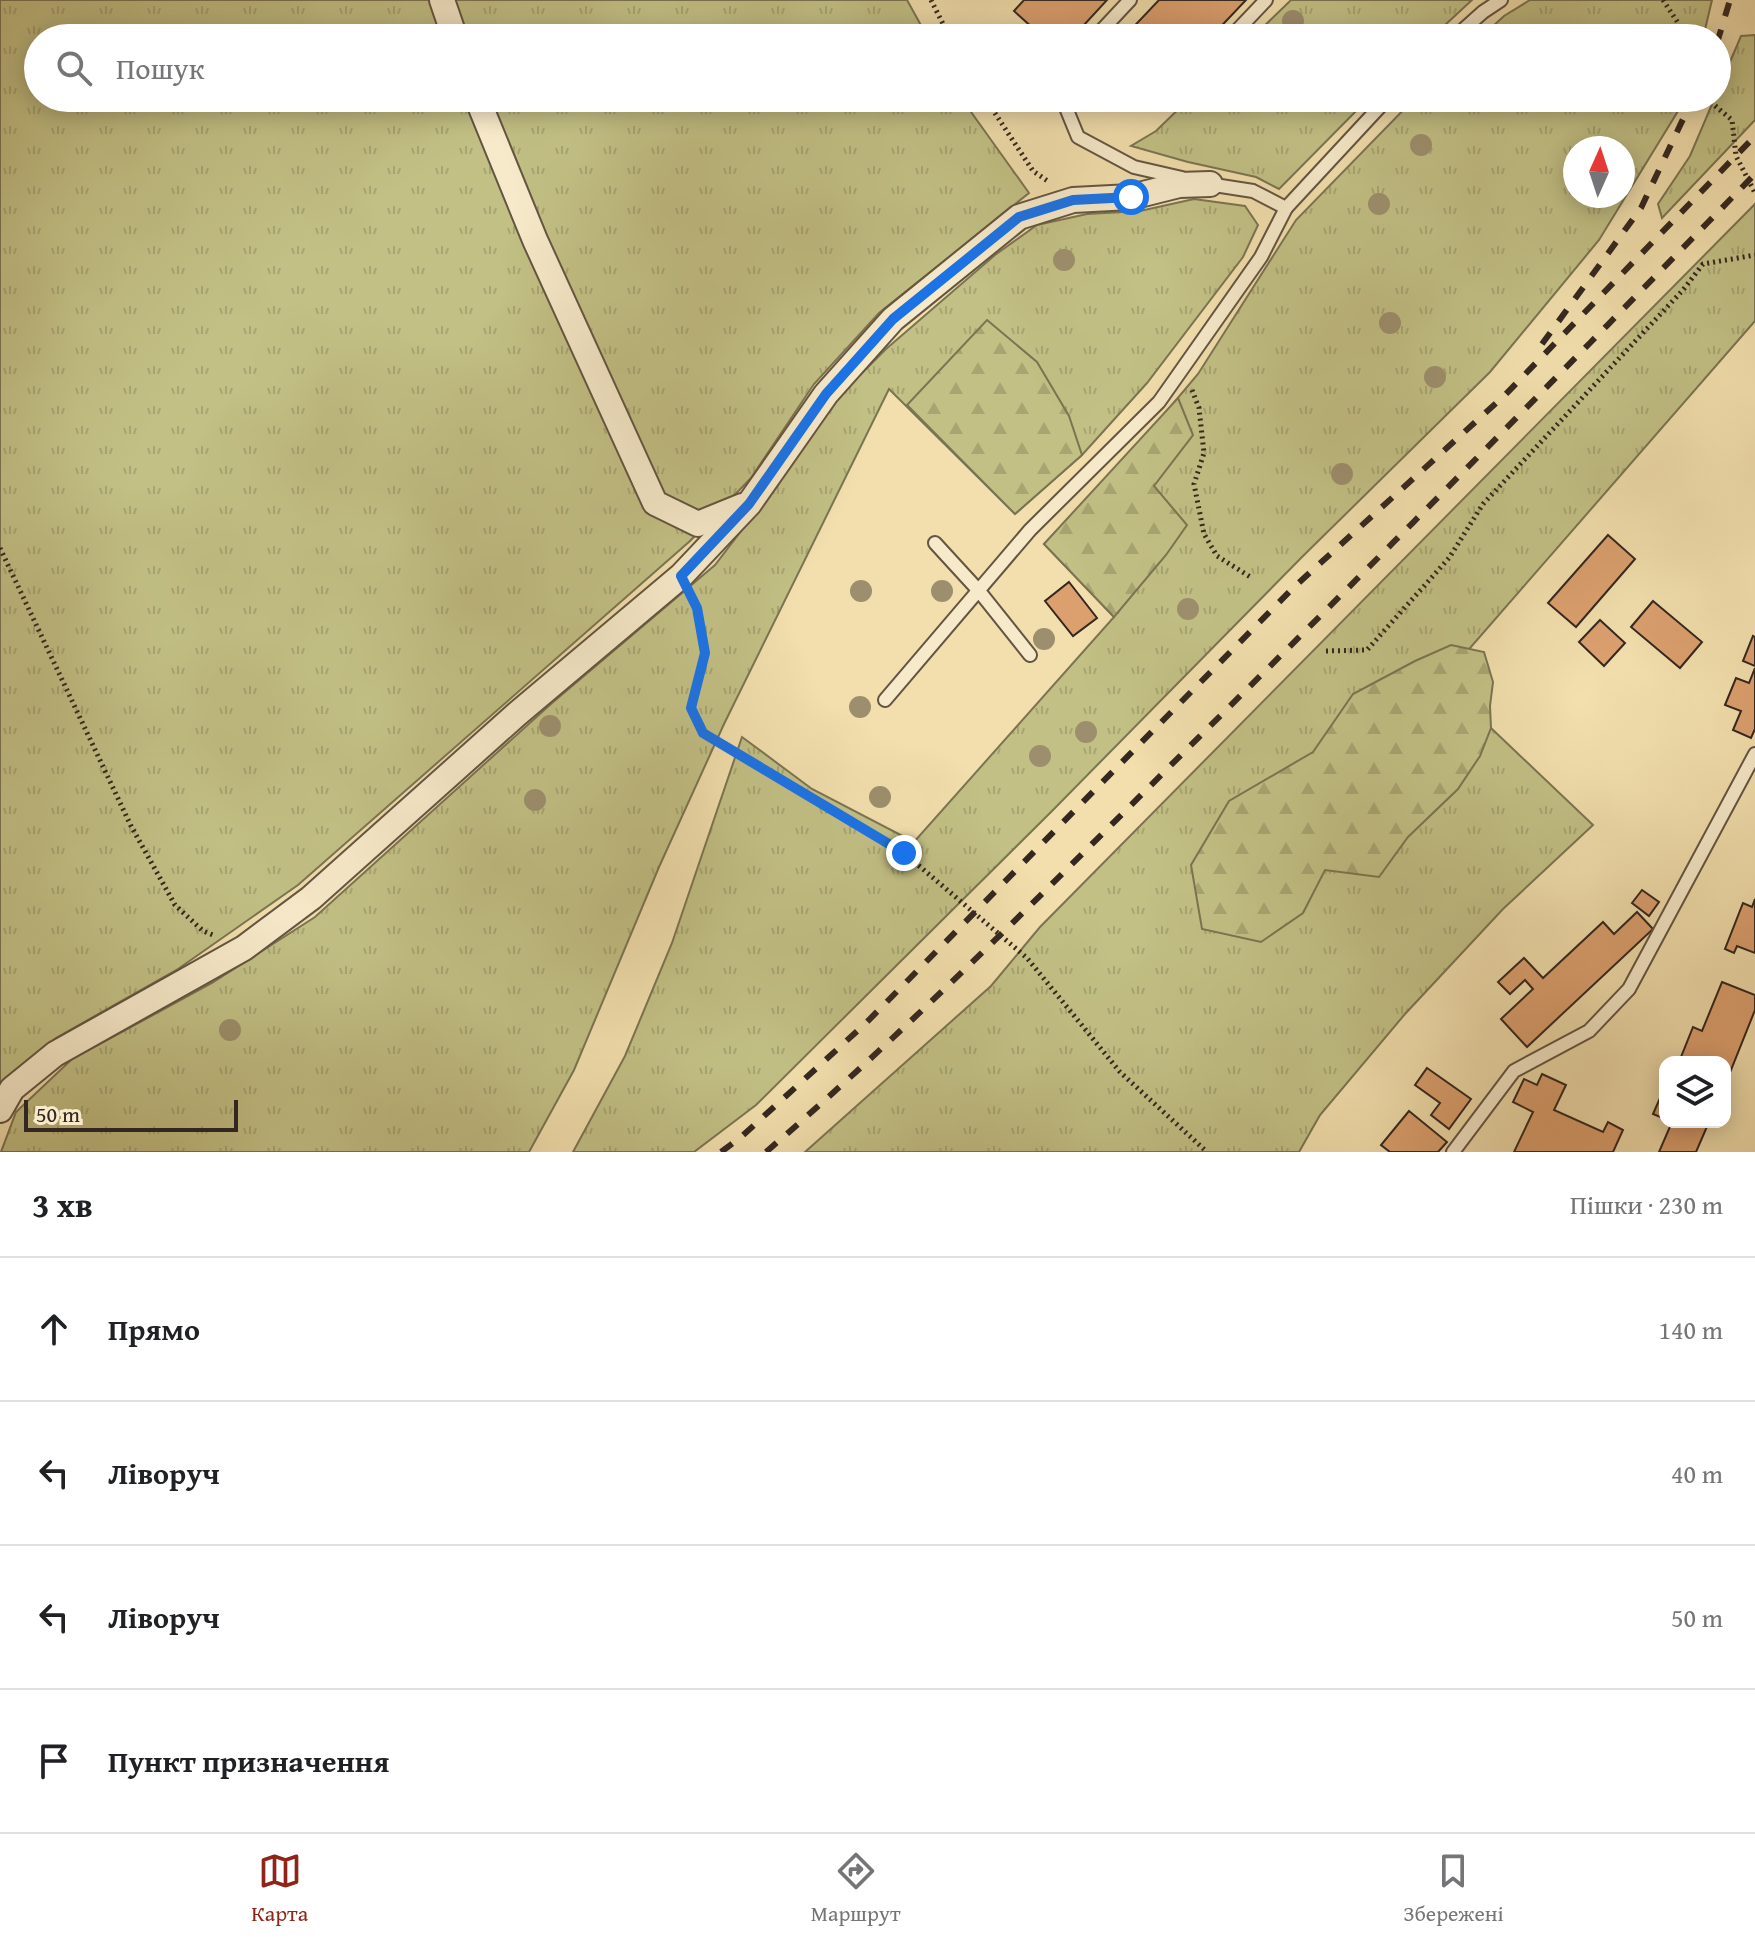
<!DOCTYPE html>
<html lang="uk">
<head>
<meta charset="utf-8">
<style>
	:root { --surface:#fff; --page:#f2f2f2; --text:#202124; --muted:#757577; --line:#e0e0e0; --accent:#8f2418 }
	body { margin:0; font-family:"Gentium Book Plus",serif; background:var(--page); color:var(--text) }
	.controls { position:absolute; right:24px; bottom:24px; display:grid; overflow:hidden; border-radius:16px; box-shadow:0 4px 20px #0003 }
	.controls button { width:72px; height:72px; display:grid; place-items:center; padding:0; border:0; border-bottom:2px solid var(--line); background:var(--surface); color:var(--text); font:40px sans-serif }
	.compass { position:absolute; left:1563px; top:136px; width:72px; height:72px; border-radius:50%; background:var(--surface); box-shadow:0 4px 20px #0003; rotate:3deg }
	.scale { position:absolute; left:24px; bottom:20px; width:214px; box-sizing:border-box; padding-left:8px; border:4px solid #34271f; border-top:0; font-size:22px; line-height:28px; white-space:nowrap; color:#34271f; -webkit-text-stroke:6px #f7eaca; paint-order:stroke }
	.stop { position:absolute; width:24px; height:24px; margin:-18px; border:6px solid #1a73e8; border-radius:50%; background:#fff }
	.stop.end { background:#1a73e8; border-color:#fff; box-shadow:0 2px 8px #0008 }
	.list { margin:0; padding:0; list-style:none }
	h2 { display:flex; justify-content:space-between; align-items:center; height:104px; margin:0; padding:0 32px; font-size:34px }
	h2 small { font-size:26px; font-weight:400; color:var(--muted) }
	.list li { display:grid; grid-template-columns:52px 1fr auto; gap:24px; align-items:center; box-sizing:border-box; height:144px; padding:0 32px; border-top:2px solid var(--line) }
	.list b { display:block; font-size:30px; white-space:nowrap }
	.list em { font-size:26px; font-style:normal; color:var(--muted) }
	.icon { flex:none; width:44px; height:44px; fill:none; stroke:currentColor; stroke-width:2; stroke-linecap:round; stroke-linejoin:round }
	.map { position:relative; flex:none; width:1755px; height:1152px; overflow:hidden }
	.search { position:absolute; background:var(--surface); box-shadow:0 4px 20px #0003; left:24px; right:24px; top:24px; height:88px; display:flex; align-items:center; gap:20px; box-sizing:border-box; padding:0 28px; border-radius:44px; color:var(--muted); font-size:30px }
	.sheet { height:680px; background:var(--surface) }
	nav { display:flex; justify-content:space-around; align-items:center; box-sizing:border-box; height:112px; border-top:2px solid var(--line); background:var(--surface); font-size:22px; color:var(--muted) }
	nav a { display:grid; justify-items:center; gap:4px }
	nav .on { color:var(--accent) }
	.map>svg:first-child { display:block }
</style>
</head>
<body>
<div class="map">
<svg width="1755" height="1152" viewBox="0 0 1755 1152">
	<defs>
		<pattern id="grass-tufts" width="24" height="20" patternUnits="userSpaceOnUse" patternTransform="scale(2)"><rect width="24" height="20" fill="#c2c085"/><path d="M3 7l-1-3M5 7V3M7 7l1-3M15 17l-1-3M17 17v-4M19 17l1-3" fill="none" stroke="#a7a572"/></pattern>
		<pattern id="forest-firs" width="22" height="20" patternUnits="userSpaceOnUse" patternTransform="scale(2)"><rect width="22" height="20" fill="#c2c085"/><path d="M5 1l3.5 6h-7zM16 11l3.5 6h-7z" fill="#a7a572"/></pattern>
	</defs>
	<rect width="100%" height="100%" fill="#f2dfad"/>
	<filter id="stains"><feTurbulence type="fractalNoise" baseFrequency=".0025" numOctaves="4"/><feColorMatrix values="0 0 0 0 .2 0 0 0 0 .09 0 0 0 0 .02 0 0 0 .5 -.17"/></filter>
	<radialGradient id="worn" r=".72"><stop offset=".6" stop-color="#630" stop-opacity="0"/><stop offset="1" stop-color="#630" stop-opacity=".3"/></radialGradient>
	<!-- grass -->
	<g fill="url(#grass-tufts)" stroke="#7b7452" stroke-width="2" fill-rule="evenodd">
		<polygon points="0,0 907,0 928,38 38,38 38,98 961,98 1029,193 879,313 814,384 751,478 690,541 298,885 178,969 56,1038 0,1083"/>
		<polygon points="1291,0 1472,0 1431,38 1252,38"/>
		<polygon points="1530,0 1712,0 1703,38 1480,38 1504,16"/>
		<polygon points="1755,35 1755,120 1662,218 1658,204 1690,156 1741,36"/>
		<polygon points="1190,98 1369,98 1279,189 1256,177 1188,162 1131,146 1156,131"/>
		<path d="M1415 98H1682L1678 111 1599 240 1490 372 1302 557 1053 810 756 1105 694 1152H573L625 1056 672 943 742 737 812 789 914 842 1114 617 1044 544 1145 437 1198 374 1296 220ZM1575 148H1623V196H1575Z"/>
		<polygon points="1194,199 1245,206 1258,225 1243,257 1147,383 1082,455 1015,514 889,389 724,724 659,867 574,1070 529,1152 1,1152 16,1112 72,1059 212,983 315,917 552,703 715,565 790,467 833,402 886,349 995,255 1037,225 1087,214 1140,211"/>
		<polygon points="1755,204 1755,321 1443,679 1491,728 1593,825 1503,909 1405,1014 1320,1115 1299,1152 805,1152 991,986 1040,927"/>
	</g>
	<!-- forest -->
	<g fill="url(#forest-firs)" stroke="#7b7452" stroke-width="2">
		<polygon points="987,320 1037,362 1069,416 1082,455 1015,514 907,405"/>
		<polygon points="1178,398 1193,435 1154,486 1187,525 1166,555 1114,617 1044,544"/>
		<polygon points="1451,645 1484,652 1493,682 1490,706 1491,728 1480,756 1458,789 1408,837 1379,877 1325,870 1303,913 1261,942 1202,929 1191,865 1229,801 1313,752 1353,694 1415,661"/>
	</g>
	<!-- building -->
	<g fill="#dca06f" stroke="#34271f" stroke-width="2">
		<polygon points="1024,0 1107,0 1072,38 1044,38 1014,11"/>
		<polygon points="1159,0 1246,0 1210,38 1123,38"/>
		<polygon points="1608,535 1635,559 1576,627 1548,603"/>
		<polygon points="1069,582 1097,618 1073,636 1045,601"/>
		<polygon points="1653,601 1702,642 1680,668 1631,627"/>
		<polygon points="1600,620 1625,643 1604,666 1579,642"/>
		<polygon points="1753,636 1755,637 1755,666 1743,661"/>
		<polygon points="1755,668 1755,729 1751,738 1733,730 1741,711 1725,705 1736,678 1749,683"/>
		<polygon points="1642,890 1659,902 1649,916 1632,903"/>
		<polygon points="1755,899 1755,953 1737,946 1734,953 1725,949 1743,903 1752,907"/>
		<polygon points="1637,912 1653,929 1527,1047 1501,1019 1533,989 1525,980 1510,994 1498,982 1524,958 1543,978 1603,922 1614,934"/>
		<polygon points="1722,982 1755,995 1755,1010 1725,1085 1725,1062 1679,1062 1693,1027 1702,1031"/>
		<polygon points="1427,1068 1471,1099 1449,1129 1431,1115 1440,1103 1415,1085"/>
		<polygon points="1542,1074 1566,1085 1554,1110 1603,1132 1608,1122 1623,1130 1613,1152 1514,1152 1533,1112 1513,1102 1524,1079 1537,1085"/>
		<polygon points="1664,1089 1665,1089 1665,1119 1653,1114"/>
		<polygon points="1409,1111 1447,1142 1438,1152 1390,1152 1381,1145"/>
		<polygon points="1672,1122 1709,1122 1696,1152 1659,1152"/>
	</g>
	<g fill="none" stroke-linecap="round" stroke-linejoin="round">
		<!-- lane casing -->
		<g stroke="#645542" stroke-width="16">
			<g id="lane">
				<polyline points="1101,31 1130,0"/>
				<polyline points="1230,38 1266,0"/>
				<polyline points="1454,38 1483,12 1501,0"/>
				<polyline points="1062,98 1078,137 1134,167 1182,178"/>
				<polyline points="1169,102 1173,98"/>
				<polyline points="1208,184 1253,191 1286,208 1388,98"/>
				<polyline points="935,543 979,591 1030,655"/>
				<polyline points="885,700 1030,530 1159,402 1261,257 1286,208"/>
				<polyline points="1453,1152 1514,1071 1589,1031 1629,989 1755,754"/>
			</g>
		</g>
		<!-- street casing -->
		<g stroke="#645542" stroke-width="28">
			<g id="street">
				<polyline points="442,0 455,38"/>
				<polyline points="477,98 535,240 655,503 698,524 742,506"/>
				<polyline points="0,1110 12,1089 55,1054 244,948 311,898 517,714 681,576 749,504 826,394 893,319 1019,217 1073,200 1131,197 1179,185 1210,184"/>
			</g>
		</g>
		<!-- path -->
		<g stroke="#34271f" stroke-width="5" stroke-dasharray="2 4" stroke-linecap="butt">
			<polyline points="931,0 950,38"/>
			<polyline points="1663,0 1688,38"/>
			<polyline points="985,98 1033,171 1049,182"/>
			<polyline points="1706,98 1732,120 1736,156 1755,193"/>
			<polyline points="1192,390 1199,408 1204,453 1194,484 1204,534 1217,556 1252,578"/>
			<polyline points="0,548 131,826 175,905 203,931 213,935"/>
			<polyline points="691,597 697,608 705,653 691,708 703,733 904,853 1027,958 1120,1072 1207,1152"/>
			<polyline points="1326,651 1367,650 1449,558 1483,504 1683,290 1703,264 1755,255"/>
		</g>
		<!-- lane -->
		<use href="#lane" stroke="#f7eaca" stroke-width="12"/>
		<!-- street -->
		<use href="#street" stroke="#f7eaca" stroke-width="24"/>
		<!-- rail -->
		<g stroke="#34271f" stroke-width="6" stroke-dasharray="14 14" stroke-linecap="butt">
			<polyline points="1717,43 1730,0"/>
			<polyline points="1542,344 1641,208 1693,98"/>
			<polyline points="721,1152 740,1138 866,1023 1293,588 1505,395 1755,136"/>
			<path d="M766 1152C919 1020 1062 874 1205 731 1390 547 1573 361 1755 174"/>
		</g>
	</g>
	<!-- trees -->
	<g fill="#9d8f6d">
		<circle cx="1293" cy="21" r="11"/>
		<circle cx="1421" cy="145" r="11"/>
		<circle cx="1379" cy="204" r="11"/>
		<circle cx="1064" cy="260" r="11"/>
		<circle cx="1390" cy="323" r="11"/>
		<circle cx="1435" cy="377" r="11"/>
		<circle cx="1342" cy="474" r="11"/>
		<circle cx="861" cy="591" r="11"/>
		<circle cx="942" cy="591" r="11"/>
		<circle cx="1188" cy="609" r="11"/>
		<circle cx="1044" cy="639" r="11"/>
		<circle cx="860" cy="707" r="11"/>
		<circle cx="550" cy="726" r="11"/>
		<circle cx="1086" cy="732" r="11"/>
		<circle cx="1040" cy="756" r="11"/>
		<circle cx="880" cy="797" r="11"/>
		<circle cx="535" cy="800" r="11"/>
		<circle cx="230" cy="1030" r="11"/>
	</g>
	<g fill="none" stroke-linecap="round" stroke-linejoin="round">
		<!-- route -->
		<polyline stroke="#1a73e8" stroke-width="10" points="904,853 703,733 691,708 705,653 697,608 681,576 749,504 826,394 893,319 1019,217 1073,200 1131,197"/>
	</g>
	<rect width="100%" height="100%" filter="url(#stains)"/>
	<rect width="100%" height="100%" fill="url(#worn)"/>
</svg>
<div class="controls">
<button><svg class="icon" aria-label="layers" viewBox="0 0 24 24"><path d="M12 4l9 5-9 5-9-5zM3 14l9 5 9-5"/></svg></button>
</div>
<svg class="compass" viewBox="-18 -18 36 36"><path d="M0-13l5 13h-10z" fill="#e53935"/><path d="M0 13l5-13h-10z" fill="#757577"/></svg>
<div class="scale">50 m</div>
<div class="stop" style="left:1131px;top:197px"></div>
<div class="stop end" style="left:904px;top:853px"></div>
<div class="search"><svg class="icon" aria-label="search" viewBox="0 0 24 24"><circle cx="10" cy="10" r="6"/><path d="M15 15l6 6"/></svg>Пошук</div>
</div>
<section class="sheet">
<h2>3 хв<small>Пішки · 230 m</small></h2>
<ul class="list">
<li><svg class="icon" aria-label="ahead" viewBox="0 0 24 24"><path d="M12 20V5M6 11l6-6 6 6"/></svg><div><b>Прямо</b></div><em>140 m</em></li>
<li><svg class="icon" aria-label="left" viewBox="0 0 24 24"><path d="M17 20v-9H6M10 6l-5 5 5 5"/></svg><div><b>Ліворуч</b></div><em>40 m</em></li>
<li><svg class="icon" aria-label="left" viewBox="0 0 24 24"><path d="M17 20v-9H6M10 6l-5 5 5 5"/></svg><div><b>Ліворуч</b></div><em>50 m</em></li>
<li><svg class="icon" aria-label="arrive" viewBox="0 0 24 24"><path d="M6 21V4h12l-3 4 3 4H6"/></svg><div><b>Пункт призначення</b></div></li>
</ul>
</section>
<nav>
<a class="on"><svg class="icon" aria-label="map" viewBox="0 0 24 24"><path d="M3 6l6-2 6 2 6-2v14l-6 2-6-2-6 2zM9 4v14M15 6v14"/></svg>Карта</a>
<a><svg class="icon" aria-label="directions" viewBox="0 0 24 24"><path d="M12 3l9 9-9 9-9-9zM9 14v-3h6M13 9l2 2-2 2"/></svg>Маршрут</a>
<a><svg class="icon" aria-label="saved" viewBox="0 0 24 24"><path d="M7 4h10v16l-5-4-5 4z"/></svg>Збережені</a>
</nav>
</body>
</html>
